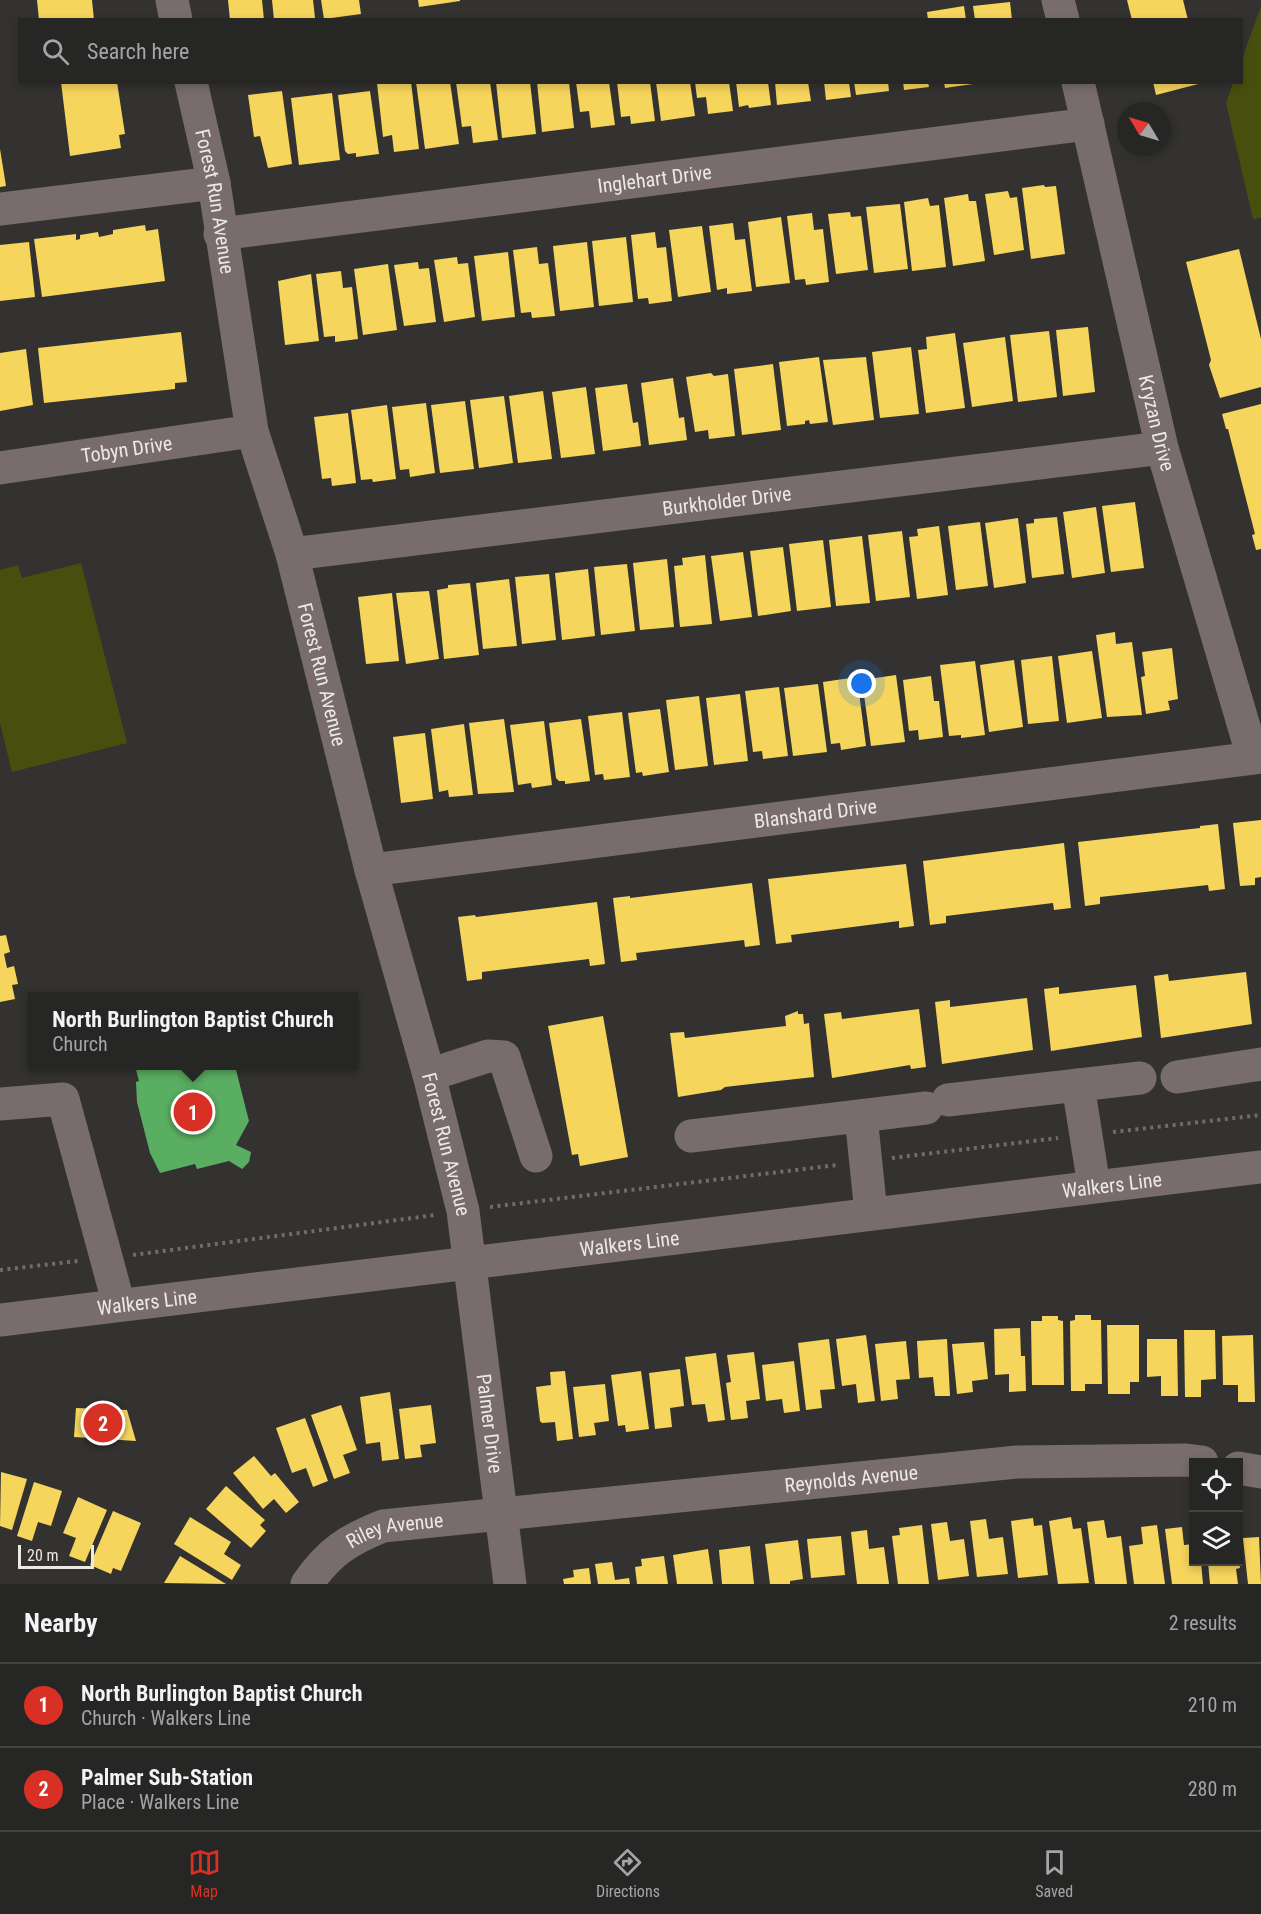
<!DOCTYPE html>
<html lang="en">
<head>
<meta charset="utf-8">
<style>
	:root { --surface:#262625; --page:#2e2e2d; --text:#f1f3f6; --muted:#a4a5a7; --line:#424342; --accent:#d93025 }
	body { margin:0; font-family:"Roboto Condensed",sans-serif; background:var(--page); color:var(--text) }
	.controls { position:absolute; right:18px; bottom:18px; display:grid; overflow:hidden; border-radius:0px; box-shadow:0 3px 9px #0003 }
	.controls button { width:54px; height:54px; display:grid; place-items:center; padding:0; border:0; border-bottom:2px solid var(--line); background:var(--surface); color:var(--text); font:30px sans-serif }
	.compass { position:absolute; left:1117px; top:102px; width:54px; height:54px; border-radius:50%; background:var(--surface); box-shadow:0 3px 9px #0003; rotate:308deg }
	.scale { position:absolute; left:18px; bottom:15px; width:76px; box-sizing:border-box; padding-left:6px; border:3px solid #ebe9e8; border-top:0; font-size:16px; line-height:21px; white-space:nowrap; color:#ebe9e8; -webkit-text-stroke:4px #343230; paint-order:stroke }
	.you { position:absolute; left:862px; top:684px; width:21px; height:21px; margin:-15px; border:4px solid #fff; border-radius:50%; background:#1a73e8; box-shadow:0 0 0 9px #1a73e833 }
	.badge { display:grid; place-items:center; width:39px; height:39px; border-radius:50%; background:var(--accent); color:#fff; font-size:20px; font-weight:700 }
	.pin { position:absolute; translate:-50% -50%; border:3px solid #fff; box-shadow:0 2px 6px #0006 }
	.popup { position:absolute; left:28px; top:992px; width:330px; height:78px; box-sizing:border-box; display:grid; place-content:center; border-radius:0px; background:var(--surface); filter:drop-shadow(0 2px 4px #0005); font-size:20px; white-space:nowrap; color:var(--muted) }
	.popup b { font-size:22px; color:var(--text) }
	.popup::after { content:''; position:absolute; left:50%; top:100%; margin-left:-12px; border:12px solid transparent; border-top-color:var(--surface) }
	.list { margin:0; padding:0; list-style:none }
	h2 { display:flex; justify-content:space-between; align-items:center; height:78px; margin:0; padding:0 24px; font-size:26px }
	h2 small { font-size:20px; font-weight:400; color:var(--muted) }
	.list li { display:grid; grid-template-columns:39px 1fr auto; gap:18px; align-items:center; box-sizing:border-box; height:84px; padding:0 24px; border-top:2px solid var(--line) }
	.list b { display:block; font-size:22px; white-space:nowrap }
	.list p { margin:0; font-size:20px; white-space:nowrap; color:var(--muted) }
	.list em { font-size:20px; font-style:normal; color:var(--muted) }
	.icon { flex:none; width:33px; height:33px; fill:none; stroke:currentColor; stroke-width:2; stroke-linecap:round; stroke-linejoin:round }
	.map { position:relative; flex:none; width:1261px; height:1584px; overflow:hidden }
	.search { position:absolute; background:var(--surface); box-shadow:0 3px 9px #0003; left:18px; right:18px; top:18px; height:66px; display:flex; align-items:center; gap:15px; box-sizing:border-box; padding:0 21px; border-radius:0px; color:var(--muted); font-size:22px }
	.sheet { height:246px; background:var(--surface) }
	nav { display:flex; justify-content:space-around; align-items:center; box-sizing:border-box; height:84px; border-top:2px solid var(--line); background:var(--surface); font-size:16px; color:var(--muted) }
	nav a { display:grid; justify-items:center; gap:3px }
	nav .on { color:var(--accent) }
	.map>svg:first-child { display:block }
</style>
</head>
<body>
<div class="map">
<svg width="1261" height="1584" viewBox="0 0 1261 1584">
	<rect width="100%" height="100%" fill="#333231"/>
	<!-- green -->
	<g fill="#484f0e">
		<polygon points="1261,6 1261,218 1253,219 1226,103 1233,83 1242,82 1242,59"/>
		<polygon points="81,563 127,743 12,772 0,723 0,570 18,565 22,578"/>
	</g>
	<!-- homes -->
	<g fill="#f6d55c">
		<polygon points="37,0 92,0 94,20 39,20"/>
		<polygon points="228,0 262,0 264,20 230,20"/>
		<polygon points="272,0 313,0 315,18 274,20"/>
		<polygon points="321,0 359,0 361,14 324,19"/>
		<polygon points="418,0 460,0 460,1 419,7"/>
		<polygon points="1127,0 1183,0 1188,20 1132,20"/>
		<polygon points="1010,2 1012,20 975,20 973,6"/>
		<polygon points="964,6 966,20 928,20 927,12"/>
		<polygon points="61,82 117,82 125,134 119,135 121,148 70,156"/>
		<polygon points="411,82 419,149 394,152 392,135 383,137 377,83"/>
		<polygon points="416,82 450,82 459,144 425,149"/>
		<polygon points="456,82 490,82 498,140 473,143 471,126 462,127"/>
		<polygon points="496,82 530,82 536,134 502,138"/>
		<polygon points="537,82 569,82 574,128 542,132"/>
		<polygon points="576,82 609,82 615,125 591,128 589,111 580,112"/>
		<polygon points="617,82 650,82 655,121 631,124 630,116 621,117"/>
		<polygon points="656,82 690,82 695,116 661,121"/>
		<polygon points="695,82 729,82 733,111 708,114 706,97 697,98"/>
		<polygon points="736,82 768,82 771,105 749,108 748,105 739,107"/>
		<polygon points="775,82 808,82 811,101 777,105"/>
		<polygon points="824,82 849,82 851,97 826,100"/>
		<polygon points="854,82 888,82 889,91 856,95"/>
		<polygon points="903,82 928,82 929,87 904,90"/>
		<polygon points="944,82 973,82 973,84 945,88"/>
		<polygon points="1153,82 1202,82 1202,83 1156,95"/>
		<polygon points="282,91 292,164 268,168 260,136 254,137 248,95"/>
		<polygon points="370,91 379,154 356,157 356,153 348,154 345,151 338,95"/>
		<polygon points="332,93 340,160 299,165 291,98"/>
		<polygon points="0,149 6,186 0,187"/>
		<polygon points="1044,185 1045,187 1056,186 1065,254 1031,259 1022,188"/>
		<polygon points="1008,191 1010,198 1017,197 1024,250 994,255 985,194"/>
		<polygon points="968,194 969,201 976,201 985,261 953,266 944,198"/>
		<polygon points="928,198 930,206 939,205 946,267 912,271 904,202"/>
		<polygon points="900,204 908,269 874,273 866,207"/>
		<polygon points="850,212 851,217 861,216 868,270 836,274 828,214"/>
		<polygon points="812,213 814,230 823,229 829,282 806,285 805,279 795,280 787,216"/>
		<polygon points="781,217 790,283 756,287 748,222"/>
		<polygon points="733,223 735,240 745,239 752,291 727,294 727,288 717,290 709,226"/>
		<polygon points="145,225 146,231 158,229 165,281 42,297 34,239 76,234 76,240 80,239 80,235 98,232 99,237 113,234 113,230"/>
		<polygon points="702,226 711,292 678,297 669,230"/>
		<polygon points="655,232 657,248 666,247 672,301 649,304 648,298 638,299 631,235"/>
		<polygon points="626,237 633,302 599,306 592,241"/>
		<polygon points="29,242 35,297 0,301 0,245"/>
		<polygon points="587,242 594,307 560,311 553,246"/>
		<polygon points="537,247 539,264 548,263 555,316 532,318 531,312 521,313 513,250"/>
		<polygon points="1239,249 1261,339 1261,387 1220,398 1209,365 1211,360 1186,262"/>
		<polygon points="508,252 515,317 482,321 474,256"/>
		<polygon points="457,257 458,264 468,263 475,317 444,322 434,260"/>
		<polygon points="418,262 419,269 429,268 436,322 404,326 394,265"/>
		<polygon points="388,264 397,330 363,335 354,269"/>
		<polygon points="341,271 343,288 352,287 358,339 335,342 335,336 324,337 316,274"/>
		<polygon points="311,274 319,341 285,345 278,281"/>
		<polygon points="1088,327 1095,392 1063,396 1056,330"/>
		<polygon points="1049,331 1057,397 1018,402 1010,335"/>
		<polygon points="181,332 187,382 175,383 175,389 44,403 38,348"/>
		<polygon points="955,333 965,408 926,413 918,350 927,349 926,337"/>
		<polygon points="1005,337 1013,401 972,407 963,343"/>
		<polygon points="911,347 919,414 880,418 872,352"/>
		<polygon points="26,349 33,405 0,411 0,353"/>
		<polygon points="819,357 828,422 810,424 809,420 805,421 805,424 787,426 779,362"/>
		<polygon points="866,357 874,420 833,425 823,360"/>
		<polygon points="773,364 781,430 742,435 734,369"/>
		<polygon points="711,373 714,376 728,374 735,436 709,439 708,430 695,432 686,377"/>
		<polygon points="673,378 679,418 684,417 687,440 649,445 641,383"/>
		<polygon points="627,384 633,423 638,422 641,446 603,451 595,388"/>
		<polygon points="586,387 595,454 561,458 552,392"/>
		<polygon points="543,391 552,459 518,463 509,396"/>
		<polygon points="504,396 513,463 479,468 470,400"/>
		<polygon points="465,401 474,469 440,473 431,405"/>
		<polygon points="426,403 435,473 410,477 409,469 400,470 392,407"/>
		<polygon points="1261,404 1261,549 1256,550 1252,535 1255,534 1228,429 1226,429 1222,414"/>
		<polygon points="387,405 396,479 373,482 372,479 361,480 351,410"/>
		<polygon points="348,413 356,483 332,486 331,478 322,479 314,417"/>
		<polygon points="1135,502 1144,568 1111,572 1102,506"/>
		<polygon points="1096,507 1105,573 1072,578 1063,512"/>
		<polygon points="1057,517 1064,574 1032,578 1026,524 1034,523 1034,519"/>
		<polygon points="1018,518 1026,583 994,588 985,523"/>
		<polygon points="980,522 988,586 956,590 948,526"/>
		<polygon points="939,526 948,595 917,599 909,537 918,536 917,529"/>
		<polygon points="902,531 910,597 876,601 868,535"/>
		<polygon points="862,536 870,603 836,606 829,540"/>
		<polygon points="823,540 831,607 797,611 789,544"/>
		<polygon points="783,547 791,611 758,616 750,551"/>
		<polygon points="743,552 752,617 720,621 711,556"/>
		<polygon points="705,555 712,624 680,627 674,566 683,565 682,558"/>
		<polygon points="667,559 674,627 640,630 633,563"/>
		<polygon points="627,564 635,631 601,635 594,567"/>
		<polygon points="588,569 595,636 562,640 555,573"/>
		<polygon points="549,574 556,640 522,644 515,577"/>
		<polygon points="509,579 517,646 483,649 476,583"/>
		<polygon points="470,583 479,655 444,659 437,590 448,588 448,585"/>
		<polygon points="429,591 439,659 406,664 396,593"/>
		<polygon points="392,593 399,661 366,664 358,597"/>
		<polygon points="1115,632 1116,644 1132,642 1142,715 1107,717 1096,635"/>
		<polygon points="1172,648 1178,699 1168,701 1170,710 1146,714 1141,677 1145,676 1142,652"/>
		<polygon points="1092,651 1102,718 1067,723 1058,656"/>
		<polygon points="1052,656 1059,721 1028,724 1021,660"/>
		<polygon points="1014,660 1023,727 989,732 980,665"/>
		<polygon points="975,661 985,735 961,738 961,735 949,736 940,665"/>
		<polygon points="896,675 905,742 871,746 862,680"/>
		<polygon points="931,676 934,701 939,701 943,737 919,740 918,730 909,731 903,680"/>
		<polygon points="857,677 866,746 841,750 840,743 831,744 823,682"/>
		<polygon points="818,684 827,752 793,756 784,688"/>
		<polygon points="779,687 788,756 763,759 762,751 753,752 745,691"/>
		<polygon points="740,694 748,761 714,765 706,698"/>
		<polygon points="699,696 708,766 675,770 666,700"/>
		<polygon points="660,709 669,772 643,776 642,772 636,773 628,713"/>
		<polygon points="622,712 630,777 604,780 603,774 595,775 588,716"/>
		<polygon points="504,719 514,792 478,794 469,723"/>
		<polygon points="581,719 590,781 565,784 565,781 559,781 556,778 549,723"/>
		<polygon points="544,721 552,785 532,788 531,783 518,785 510,725"/>
		<polygon points="464,724 473,795 449,797 448,790 439,792 431,729"/>
		<polygon points="425,733 433,799 401,803 393,737"/>
		<polygon points="1261,820 1261,877 1255,878 1255,885 1240,886 1233,823"/>
		<polygon points="1218,824 1225,889 1209,891 1208,885 1100,897 1100,904 1085,906 1078,842 1200,828 1200,826"/>
		<polygon points="1064,843 1071,908 1054,910 1053,903 946,916 946,923 930,925 923,861"/>
		<polygon points="906,864 914,926 899,928 899,921 791,935 792,942 776,944 768,879"/>
		<polygon points="752,883 760,945 745,947 744,940 636,953 637,960 621,962 613,898 630,896 630,898"/>
		<polygon points="597,902 605,964 590,966 589,959 482,972 482,979 467,981 458,917 475,915 476,917"/>
		<polygon points="6,935 10,952 4,954 7,968 14,966 18,984 12,985 15,999 0,1002 0,936"/>
		<polygon points="1246,972 1252,1024 1161,1038 1154,976 1168,974 1169,981"/>
		<polygon points="1136,985 1142,1037 1051,1051 1044,989 1059,987 1059,994"/>
		<polygon points="1027,998 1033,1050 942,1064 935,1002 950,1000 950,1007"/>
		<polygon points="919,1009 926,1067 911,1069 910,1065 832,1078 824,1014 841,1012 842,1019"/>
		<polygon points="798,1011 798,1014 803,1014 804,1024 809,1023 814,1077 725,1087 721,1090 678,1097 670,1033 684,1032 685,1038 786,1026 785,1016"/>
		<polygon points="603,1016 628,1157 580,1166 578,1154 572,1155 548,1026"/>
		<polygon points="1075,1315 1091,1315 1091,1320 1101,1320 1102,1384 1085,1384 1085,1391 1071,1391 1070,1321 1075,1320"/>
		<polygon points="1042,1316 1058,1316 1058,1320 1063,1321 1064,1385 1032,1385 1031,1321 1042,1321"/>
		<polygon points="1107,1325 1139,1325 1139,1382 1130,1382 1130,1394 1108,1394"/>
		<polygon points="1020,1328 1021,1356 1025,1356 1026,1391 1009,1392 1009,1374 995,1375 994,1329"/>
		<polygon points="1184,1330 1215,1330 1216,1379 1201,1380 1201,1397 1185,1397"/>
		<polygon points="866,1335 875,1401 858,1403 856,1384 842,1386 836,1339"/>
		<polygon points="1253,1335 1255,1402 1238,1402 1238,1385 1223,1385 1222,1336"/>
		<polygon points="829,1339 835,1389 820,1390 822,1408 806,1410 798,1343"/>
		<polygon points="947,1339 950,1396 935,1396 933,1377 919,1378 917,1341"/>
		<polygon points="1147,1339 1177,1339 1178,1396 1161,1396 1161,1376 1147,1377"/>
		<polygon points="906,1341 910,1379 896,1380 898,1399 881,1401 875,1344"/>
		<polygon points="984,1342 988,1379 972,1381 973,1392 957,1394 952,1344"/>
		<polygon points="754,1352 760,1399 746,1401 748,1418 731,1420 726,1383 731,1382 727,1355"/>
		<polygon points="716,1353 725,1420 708,1422 705,1404 692,1405 685,1357"/>
		<polygon points="794,1361 800,1411 784,1413 782,1399 766,1401 762,1365"/>
		<polygon points="680,1369 684,1406 670,1408 672,1427 655,1429 649,1373"/>
		<polygon points="565,1371 573,1439 557,1441 555,1422 542,1423 540,1421 536,1387 551,1385 550,1372"/>
		<polygon points="641,1371 649,1429 626,1432 625,1425 618,1426 611,1375"/>
		<polygon points="605,1384 609,1421 594,1423 596,1435 579,1437 573,1387"/>
		<polygon points="390,1392 399,1459 382,1461 380,1442 366,1444 360,1397"/>
		<polygon points="341,1405 357,1450 343,1455 350,1473 334,1479 311,1415"/>
		<polygon points="431,1405 436,1443 420,1445 422,1457 405,1459 399,1409"/>
		<polygon points="76,1408 127,1410 136,1441 74,1437"/>
		<polygon points="305,1418 328,1481 313,1487 306,1468 292,1473 276,1428"/>
		<polygon points="254,1456 271,1476 275,1473 299,1502 286,1513 274,1499 263,1509 233,1473"/>
		<polygon points="1,1472 27,1479 12,1530 0,1526"/>
		<polygon points="34,1482 62,1491 51,1526 38,1522 32,1541 17,1536"/>
		<polygon points="226,1486 265,1520 260,1525 266,1531 251,1548 206,1509"/>
		<polygon points="78,1497 107,1510 85,1562 69,1556 76,1538 63,1533"/>
		<polygon points="113,1511 141,1523 121,1571 113,1568 111,1574 90,1565"/>
		<polygon points="190,1517 231,1542 224,1554 241,1565 232,1580 174,1544"/>
		<polygon points="1071,1517 1073,1529 1081,1528 1089,1583 1058,1584 1049,1521"/>
		<polygon points="1033,1518 1034,1526 1042,1525 1048,1575 1018,1578 1011,1521"/>
		<polygon points="986,1519 989,1539 1003,1537 1008,1574 977,1577 970,1521"/>
		<polygon points="1104,1520 1107,1538 1121,1536 1127,1584 1095,1584 1087,1522"/>
		<polygon points="947,1522 950,1541 964,1539 969,1576 938,1580 931,1524"/>
		<polygon points="922,1525 929,1584 898,1584 892,1536 900,1535 899,1528"/>
		<polygon points="1157,1525 1165,1584 1134,1584 1129,1546 1143,1544 1141,1527"/>
		<polygon points="1182,1527 1184,1545 1194,1544 1194,1562 1201,1562 1203,1584 1172,1584 1165,1529"/>
		<polygon points="867,1530 869,1549 884,1547 889,1584 857,1584 851,1532"/>
		<polygon points="841,1536 845,1575 811,1578 807,1539"/>
		<polygon points="1259,1537 1261,1584 1248,1584 1243,1538"/>
		<polygon points="798,1540 803,1579 790,1581 790,1584 770,1584 765,1544"/>
		<polygon points="750,1546 754,1584 722,1584 719,1550"/>
		<polygon points="708,1549 713,1584 677,1584 673,1555"/>
		<polygon points="180,1556 226,1584 164,1583"/>
		<polygon points="664,1556 668,1584 637,1584 635,1567 642,1566 641,1559"/>
		<polygon points="612,1562 615,1580 629,1578 630,1584 598,1584 595,1564"/>
		<polygon points="1208,1562 1239,1562 1240,1568 1236,1569 1238,1584 1210,1584"/>
		<polygon points="589,1568 591,1584 564,1584 563,1579 574,1577 573,1570"/>
	</g>
	<!-- public -->
	<polygon fill="#5aae61" points="135,1066 235,1066 249,1121 236,1145 251,1152 249,1162 242,1169 229,1161 197,1169 195,1164 160,1173 150,1153 137,1102 136,1082 139,1081"/>
	<g fill="none" stroke-linecap="round" stroke-linejoin="round">
		<!-- path -->
		<g stroke="#726a6b" stroke-width="4" stroke-dasharray="3 4.5" stroke-linecap="butt">
			<polyline points="1113,1132 1261,1115"/>
			<polyline points="892,1158 1058,1138"/>
			<polyline points="490,1207 837,1165"/>
			<polyline points="133,1255 435,1215"/>
			<polyline points="0,1270 78,1261"/>
		</g>
		<!-- minor -->
		<g stroke="#786c6c" stroke-width="33">
			<polyline points="172,0 176,20"/>
			<polyline points="1058,0 1063,20"/>
			<path id="s1" d="M191 82 214 183 252 431 292 554 371 870 429 1075 463 1211 510 1584"/>
			<path id="s2" d="M1078 82 1162 448 1253 757"/>
			<polyline points="0,209 214,183"/>
			<path id="s3" d="M220 234 1088 124"/>
			<path id="s4" d="M0 468 252 431"/>
			<path id="s5" d="M292 554 1162 448"/>
			<path id="s6" d="M371 870 1261 757"/>
			<polyline points="429,1075 488,1056 504,1057 536,1156"/>
			<polyline points="1177,1077 1261,1064"/>
			<polyline points="1078,1085 1094,1186"/>
			<polyline points="948,1100 1140,1078"/>
			<polyline points="0,1104 63,1099 119,1305"/>
			<polyline points="861,1116 871,1213"/>
			<polyline points="691,1136 926,1108"/>
			<polyline points="1238,1468 1261,1472"/>
			<path id="s7" d="M307 1584C329 1552 348 1540 383 1526L1017 1462 1186 1460 1202 1462"/>
		</g>
		<!-- major -->
		<path stroke="#796c6c" stroke-width="33" id="s8" d="M0 1320 1261 1167"/>
	</g>
	<g text-anchor="middle" stroke-width="6" stroke-linejoin="round" paint-order="stroke">
		<!-- street labels -->
		<g font-size="20" fill="#ebe9e8" stroke="#343230">
			<text dy="7" stroke="none"><textPath href="#s3" startOffset="438">Inglehart Drive</textPath></text>
			<text dy="7" stroke="none"><textPath href="#s1" startOffset="122">Forest Run Avenue</textPath></text>
			<text dy="7" stroke="none"><textPath href="#s2" startOffset="350">Kryzan Drive</textPath></text>
			<text dy="7" stroke="none"><textPath href="#s4" startOffset="128">Tobyn Drive</textPath></text>
			<text dy="7" stroke="none"><textPath href="#s5" startOffset="438">Burkholder Drive</textPath></text>
			<text dy="7" stroke="none"><textPath href="#s1" startOffset="608">Forest Run Avenue</textPath></text>
			<text dy="7" stroke="none"><textPath href="#s6" startOffset="448">Blanshard Drive</textPath></text>
			<text dy="7" stroke="none"><textPath href="#s1" startOffset="1094">Forest Run Avenue</textPath></text>
			<text dy="7" stroke="none"><textPath href="#s8" startOffset="1120">Walkers Line</textPath></text>
			<text dy="7" stroke="none"><textPath href="#s8" startOffset="634">Walkers Line</textPath></text>
			<text dy="7" stroke="none"><textPath href="#s8" startOffset="148">Walkers Line</textPath></text>
			<text dy="7" stroke="none"><textPath href="#s1" startOffset="1377">Palmer Drive</textPath></text>
			<text dy="7" stroke="none"><textPath href="#s7" startOffset="568">Reynolds Avenue</textPath></text>
			<text dy="7" stroke="none"><textPath href="#s7" startOffset="108">Riley Avenue</textPath></text>
		</g>
	</g>
</svg>
<div class="controls">
<button><svg class="icon" aria-label="locate" viewBox="0 0 24 24"><circle cx="12" cy="12" r="6"/><path d="M12 2v4M12 18v4M2 12h4M18 12h4"/></svg></button>
<button><svg class="icon" aria-label="layers" viewBox="0 0 24 24"><path d="M12 4l9 5-9 5-9-5zM3 14l9 5 9-5"/></svg></button>
</div>
<svg class="compass" viewBox="-18 -18 36 36"><path d="M0-13l5 13h-10z" fill="#e53935"/><path d="M0 13l5-13h-10z" fill="#a4a5a7"/></svg>
<div class="scale">20 m</div>
<div class="you"></div>
<div class="pin badge" style="left:193px;top:1112px">1</div>
<div class="popup"><b>North Burlington Baptist Church</b>Church</div>
<div class="pin badge" style="left:103px;top:1423px">2</div>
<div class="search"><svg class="icon" aria-label="search" viewBox="0 0 24 24"><circle cx="10" cy="10" r="6"/><path d="M15 15l6 6"/></svg>Search here</div>
</div>
<section class="sheet">
<h2>Nearby<small>2 results</small></h2>
<ul class="list">
<li><span class="badge">1</span><div><b>North Burlington Baptist Church</b><p>Church · Walkers Line</p></div><em>210 m</em></li>
<li><span class="badge">2</span><div><b>Palmer Sub-Station</b><p>Place · Walkers Line</p></div><em>280 m</em></li>
</ul>
</section>
<nav>
<a class="on"><svg class="icon" aria-label="map" viewBox="0 0 24 24"><path d="M3 6l6-2 6 2 6-2v14l-6 2-6-2-6 2zM9 4v14M15 6v14"/></svg>Map</a>
<a><svg class="icon" aria-label="directions" viewBox="0 0 24 24"><path d="M12 3l9 9-9 9-9-9zM9 14v-3h6M13 9l2 2-2 2"/></svg>Directions</a>
<a><svg class="icon" aria-label="saved" viewBox="0 0 24 24"><path d="M7 4h10v16l-5-4-5 4z"/></svg>Saved</a>
</nav>
</body>
</html>
